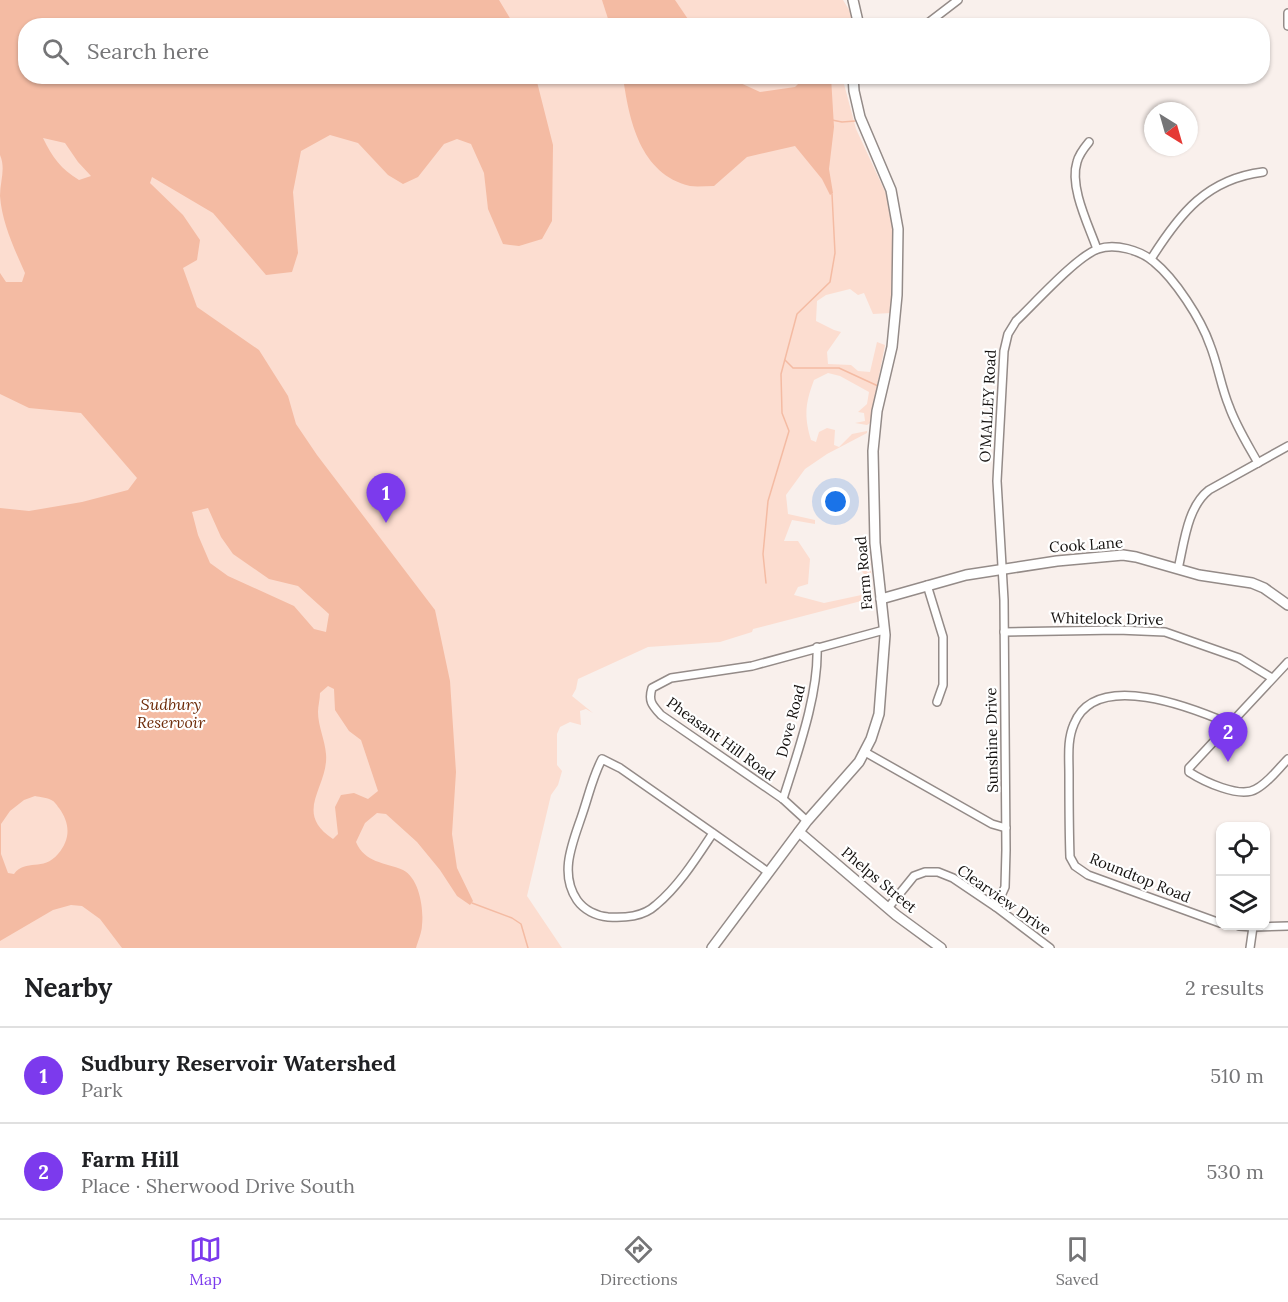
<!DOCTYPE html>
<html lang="en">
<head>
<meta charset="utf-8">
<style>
	:root { --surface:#fff; --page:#f6f6f6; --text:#202124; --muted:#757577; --line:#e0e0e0; --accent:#7c3aed }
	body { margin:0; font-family:Lora,serif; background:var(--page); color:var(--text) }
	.controls { position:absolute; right:18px; bottom:18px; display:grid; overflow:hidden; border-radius:12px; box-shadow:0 2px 4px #0004 }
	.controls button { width:54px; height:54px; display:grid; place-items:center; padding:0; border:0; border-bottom:2px solid var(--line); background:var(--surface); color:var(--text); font:30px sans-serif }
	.compass { position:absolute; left:1144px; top:102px; width:54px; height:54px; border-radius:50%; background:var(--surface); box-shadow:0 2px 4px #0004; rotate:143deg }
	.you { position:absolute; left:836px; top:502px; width:21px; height:21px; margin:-15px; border:4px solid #fff; border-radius:50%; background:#1a73e8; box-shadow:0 0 0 9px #1a73e833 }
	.badge { display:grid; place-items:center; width:39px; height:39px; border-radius:50%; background:var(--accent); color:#fff; font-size:20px; font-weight:700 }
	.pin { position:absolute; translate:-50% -50px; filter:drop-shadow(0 2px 3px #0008) }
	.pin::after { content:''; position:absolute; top:32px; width:21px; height:18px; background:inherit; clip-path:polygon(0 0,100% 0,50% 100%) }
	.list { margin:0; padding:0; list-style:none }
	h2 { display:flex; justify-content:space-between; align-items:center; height:78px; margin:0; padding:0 24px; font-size:26px }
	h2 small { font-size:20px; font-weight:400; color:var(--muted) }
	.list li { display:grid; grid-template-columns:39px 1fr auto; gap:18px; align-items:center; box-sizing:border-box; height:96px; padding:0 24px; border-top:2px solid var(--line) }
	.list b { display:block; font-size:22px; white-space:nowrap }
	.list p { margin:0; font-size:20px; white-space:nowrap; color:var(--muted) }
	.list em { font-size:20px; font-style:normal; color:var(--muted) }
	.icon { flex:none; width:33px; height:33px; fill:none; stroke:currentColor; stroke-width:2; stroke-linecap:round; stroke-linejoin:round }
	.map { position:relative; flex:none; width:1288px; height:948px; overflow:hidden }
	.search { position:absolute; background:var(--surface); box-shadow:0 2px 4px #0004; left:18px; right:18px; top:18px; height:66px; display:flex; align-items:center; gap:15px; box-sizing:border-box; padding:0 21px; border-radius:24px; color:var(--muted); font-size:22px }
	.sheet { height:270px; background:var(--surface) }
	nav { display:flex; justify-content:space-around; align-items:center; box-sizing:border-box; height:84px; border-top:2px solid var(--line); background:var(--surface); font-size:16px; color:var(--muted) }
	nav a { display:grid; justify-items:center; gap:3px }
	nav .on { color:var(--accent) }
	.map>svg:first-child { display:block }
</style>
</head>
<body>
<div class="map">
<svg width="1288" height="948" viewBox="0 0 1288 948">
	<rect width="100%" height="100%" fill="#f9f0ec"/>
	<!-- green -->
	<path fill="#fcddd0" d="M0 0H843L851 13 854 25 26 26V76L845 77 844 84 856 129 889 200 893 222 891 313 873 314 864 293 858 295 850 289 826 295 817 301 816 321 834 330 841 332 827 352 828 364 851 365 858 371 870 372 877 342 885 345 870 423 867 425 855 423 865 421 864 413 858 412 867 404 869 392 840 376 828 373 814 380C805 404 804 416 811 440L816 442 819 432 827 428 835 430 834 445 839 447 852 434 867 431V433L827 454 805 469 786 495 788 514 815 520V524L792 520 784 541H798L810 559 808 584 798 587 794 595 824 603 866 594 864 574 856 565 859 560 870 557 873 596 865 600 753 629 752 632 720 642 648 647 578 679 576 689 572 696 593 713 586 709 580 711 581 725 570 722 560 727 557 734V765L562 771 558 785 551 795 527 896 562 948H0Z"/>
	<!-- water -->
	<g fill="#f4bba3" fill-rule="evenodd">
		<path d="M0 0H499L514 25 26 26V76H535L536 78 553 145 552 221 542 239 519 246 503 244 488 209 484 173 471 144 457 139 444 144 418 177 403 184 388 175 358 143 330 135 301 151 293 192 298 253 292 272 266 275 213 213 152 177 150 183 183 215 200 240 197 260 183 268 197 307 259 350 288 396 296 424 317 455 435 610 450 681 456 772 452 834 457 868 473 901 470 905 457 896 440 870 417 842 386 814 377 813 365 823 356 842C365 863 384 862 403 870 419 878 424 908 422 925 422 932 418 941 416 948H122L100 919 82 906 71 905 53 910 0 941V508L29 511 82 502 128 490 137 478 81 413 29 408 0 394V273L6 282H22L25 273C14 248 2 223 0 196 0 181 6 169 0 155ZM43 138 65 143 78 162 91 176 79 180C61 169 52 157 43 138ZM208 508 221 537 233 554 269 579 298 586 329 614 326 632 314 629 294 606 228 576 210 563 198 535 192 512ZM328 686 334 689 335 710 349 731 361 740 378 791 368 799 354 793 341 795 335 807 338 834 333 839C292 812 329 787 326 754 325 740 318 726 318 712 318 706 320 699 320 693ZM35 796C40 797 49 798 53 801 55 802 58 807 59 808 70 823 71 839 58 854 43 872 26 858 14 874L8 873 1 854V824L10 811 24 800Z"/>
		<polygon points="602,0 675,0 692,25 610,25"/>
		<path d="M623 77H732L736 81 760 92 795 87 805 77H831L834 127 829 169 833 193 830 195 822 179 795 146 747 157 714 186C706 186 697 187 690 186 640 174 629 120 623 77Z"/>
	</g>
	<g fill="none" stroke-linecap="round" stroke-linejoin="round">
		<!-- stream -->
		<g stroke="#f4bba3" stroke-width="1.5">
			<polyline points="832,120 842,122 855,121"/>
			<polyline points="785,360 793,368 839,368 878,386"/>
			<polyline points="766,583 763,554 768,501 789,431 782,413 781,374 797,314 830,282 835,253 832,194"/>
			<polyline points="472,903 512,918 521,924 528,948"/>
		</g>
		<!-- street casing -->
		<g stroke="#948b88" stroke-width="10">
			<g id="street">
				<polyline points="1288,13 1288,26"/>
				<polyline points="920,26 928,23 958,0"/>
				<path d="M1089 142C1084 148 1079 154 1077 162 1069 187 1089 226 1097 249"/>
				<path d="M1151 259C1180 213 1207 179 1263 172"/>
				<path d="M1178 569C1184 544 1187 507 1209 490L1288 446"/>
				<polyline points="927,585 943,637 943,685 937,702"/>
				<polyline points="1004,632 1118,630 1165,632 1239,658 1272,678"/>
				<path d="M1288 662 1189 768V772C1203 781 1240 799 1256 789 1268 783 1278 769 1288 759"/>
				<polyline points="865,752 992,824 1006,828"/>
				<path d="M783 799C797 754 819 694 817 647"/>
				<path d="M807 821 783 799 661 715C652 705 648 701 652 688L671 678 752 666 884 630"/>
				<path d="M713 833 620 768 602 759C593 776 589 794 583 812 574 840 558 872 577 900 584 910 596 916 608 917 625 918 643 917 656 905 679 886 697 857 713 833L768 872"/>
				<path d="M996 907 1005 887 1006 850 1004 600 997 481 1004 351 1008 334 1016 321C1034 304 1077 256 1098 249 1115 243 1140 250 1154 262 1175 279 1201 319 1210 345 1218 365 1221 387 1229 406 1236 426 1248 445 1258 463"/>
				<polyline points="888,908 914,876 925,872 938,872 953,878 996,907 1050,948"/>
				<path d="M1220 923 1088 875 1075 866 1070 857C1069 829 1069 802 1069 774 1069 757 1067 740 1074 724 1096 669 1193 708 1230 724"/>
				<polyline points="1239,926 1253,927 1288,926"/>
				<polyline points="1250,948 1253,927"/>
			</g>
		</g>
		<!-- secondary casing -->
		<g stroke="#948b88" stroke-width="12">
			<g id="secondary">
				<polyline points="853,0 859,26"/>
				<polyline points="881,599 966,575 1057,561 1123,555 1136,557 1199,575 1252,583 1264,588 1288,605"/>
				<polyline points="799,832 896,915 941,948"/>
				<polyline points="712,948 807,821 859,762 871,739 879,714 885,635 875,543 873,451 877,411 892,347 897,295 898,229 891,190 860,117 854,91 853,76"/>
			</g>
		</g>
		<!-- street -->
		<use href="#street" stroke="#fff" stroke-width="7"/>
		<!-- secondary -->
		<use href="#secondary" stroke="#fff" stroke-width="9"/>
	</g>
	<g text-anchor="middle" stroke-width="4.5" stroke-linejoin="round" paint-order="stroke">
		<!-- street labels -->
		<g font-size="15" fill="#151210" stroke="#fff">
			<text transform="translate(988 406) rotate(-87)" y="5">O'MALLEY Road</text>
			<text transform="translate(1086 545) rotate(-4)" y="5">Cook Lane</text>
			<text transform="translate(864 573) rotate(-95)" y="5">Farm Road</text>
			<text transform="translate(1107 619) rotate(1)" y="5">Whitelock Drive</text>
			<text transform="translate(791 721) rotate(-75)" y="5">Dove Road</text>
			<text transform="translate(721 739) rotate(36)" y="5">Pheasant Hill Road</text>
			<text transform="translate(992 740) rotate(-91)" y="5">Sunshine Drive</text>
			<text transform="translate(1140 878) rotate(22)" y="5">Roundtop Road</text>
			<text transform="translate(879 880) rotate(40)" y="5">Phelps Street</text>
			<text transform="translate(1004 900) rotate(35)" y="5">Clearview Drive</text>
		</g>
		<!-- water labels -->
		<g font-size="16" font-style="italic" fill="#6e2c0a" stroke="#fff">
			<text x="171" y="710">Sudbury<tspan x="171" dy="18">Reservoir</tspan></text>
		</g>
	</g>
</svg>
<div class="controls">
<button><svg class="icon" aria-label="locate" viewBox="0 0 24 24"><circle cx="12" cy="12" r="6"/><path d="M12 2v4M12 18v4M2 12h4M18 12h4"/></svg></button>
<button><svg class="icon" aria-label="layers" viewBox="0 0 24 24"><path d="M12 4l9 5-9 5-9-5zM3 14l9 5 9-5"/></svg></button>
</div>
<svg class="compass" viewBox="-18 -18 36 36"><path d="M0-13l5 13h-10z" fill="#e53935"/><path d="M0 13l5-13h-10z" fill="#757577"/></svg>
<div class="you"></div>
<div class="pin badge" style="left:386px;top:523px">1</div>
<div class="pin badge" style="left:1228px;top:762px">2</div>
<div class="search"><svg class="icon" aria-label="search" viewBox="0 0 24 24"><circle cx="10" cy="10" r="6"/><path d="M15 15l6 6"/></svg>Search here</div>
</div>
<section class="sheet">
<h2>Nearby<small>2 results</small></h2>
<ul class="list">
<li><span class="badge">1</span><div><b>Sudbury Reservoir Watershed</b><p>Park</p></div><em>510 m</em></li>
<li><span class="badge">2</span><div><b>Farm Hill</b><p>Place · Sherwood Drive South</p></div><em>530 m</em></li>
</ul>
</section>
<nav>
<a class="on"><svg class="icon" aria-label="map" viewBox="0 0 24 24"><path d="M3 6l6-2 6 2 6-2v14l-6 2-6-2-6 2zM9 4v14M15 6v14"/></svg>Map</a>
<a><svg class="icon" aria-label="directions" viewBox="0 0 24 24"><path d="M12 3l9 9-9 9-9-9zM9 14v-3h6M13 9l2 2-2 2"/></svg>Directions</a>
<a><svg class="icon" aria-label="saved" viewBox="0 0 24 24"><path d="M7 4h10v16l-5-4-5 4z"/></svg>Saved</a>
</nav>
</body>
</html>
